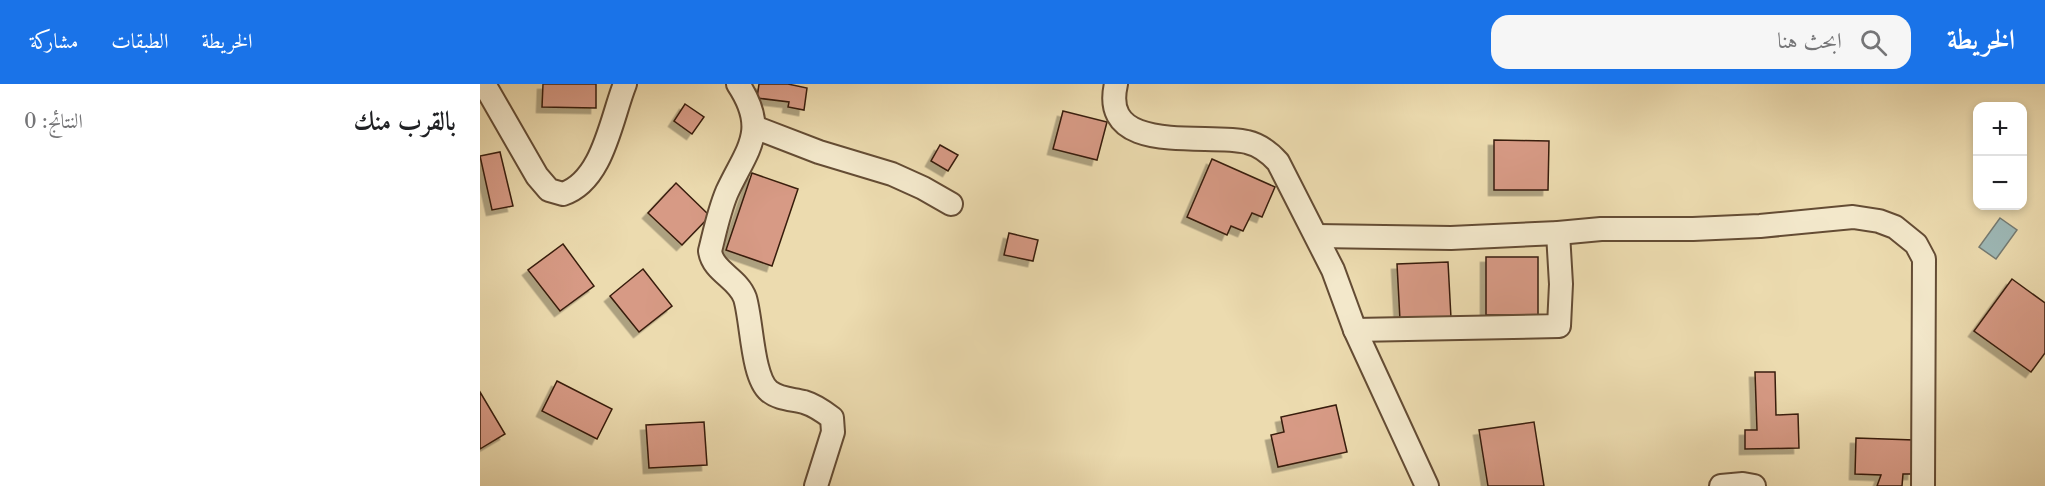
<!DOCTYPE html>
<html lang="ar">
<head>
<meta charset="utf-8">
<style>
	:root { --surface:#fff; --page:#f6f6f6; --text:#202124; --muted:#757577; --line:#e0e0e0; --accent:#1a73e8 }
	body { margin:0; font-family:"Libre Caslon Text",Amiri,serif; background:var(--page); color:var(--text); direction:rtl }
	.controls { position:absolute; right:18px; top:18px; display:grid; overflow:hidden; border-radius:12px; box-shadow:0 3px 9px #0003 }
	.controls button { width:54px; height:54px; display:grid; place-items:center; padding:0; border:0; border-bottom:2px solid var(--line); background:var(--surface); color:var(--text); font:30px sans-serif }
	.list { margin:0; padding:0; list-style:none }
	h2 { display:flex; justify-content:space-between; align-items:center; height:78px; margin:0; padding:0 24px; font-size:26px }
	h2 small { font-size:20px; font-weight:400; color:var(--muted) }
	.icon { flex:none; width:33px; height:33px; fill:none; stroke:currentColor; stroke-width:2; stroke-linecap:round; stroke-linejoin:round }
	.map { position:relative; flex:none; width:1565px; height:402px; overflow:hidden; direction:ltr }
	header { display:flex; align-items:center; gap:36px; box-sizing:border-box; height:84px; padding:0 30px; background:var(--accent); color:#fff }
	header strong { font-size:28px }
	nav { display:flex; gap:33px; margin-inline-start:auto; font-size:21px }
	.search { width:420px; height:54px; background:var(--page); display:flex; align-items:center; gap:15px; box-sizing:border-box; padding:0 21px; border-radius:18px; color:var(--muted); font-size:22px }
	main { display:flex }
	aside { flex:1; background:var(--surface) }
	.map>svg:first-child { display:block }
</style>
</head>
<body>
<header>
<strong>الخريطة</strong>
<div class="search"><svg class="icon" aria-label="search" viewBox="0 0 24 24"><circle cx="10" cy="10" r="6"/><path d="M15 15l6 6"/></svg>ابحث هنا</div>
<nav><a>الخريطة</a><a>الطبقات</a><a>مشاركة</a></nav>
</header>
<main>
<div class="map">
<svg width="1565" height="402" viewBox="0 0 1565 402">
	<defs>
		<filter id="shadow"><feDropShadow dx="-5.5" dy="5.5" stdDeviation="0" flood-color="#0004"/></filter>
	</defs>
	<rect width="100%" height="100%" fill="#ecdbaf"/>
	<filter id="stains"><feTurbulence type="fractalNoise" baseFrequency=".00333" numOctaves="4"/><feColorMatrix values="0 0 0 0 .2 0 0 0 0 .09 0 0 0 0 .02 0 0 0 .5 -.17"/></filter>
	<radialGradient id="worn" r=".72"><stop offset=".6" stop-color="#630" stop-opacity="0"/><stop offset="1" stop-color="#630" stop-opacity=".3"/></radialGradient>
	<!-- water -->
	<polygon fill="#9db8b6" stroke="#747a72" stroke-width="1.5" points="1520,134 1537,146 1516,175 1499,163"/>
	<!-- building -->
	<g fill="#d79a85" stroke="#371c0b" stroke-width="1.5" filter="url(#shadow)">
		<polygon points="63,0 116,0 116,24 62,23"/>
		<polygon points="279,0 308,0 327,4 324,26 308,23 309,18 277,14"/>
		<polygon points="205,20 224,33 212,50 194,37"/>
		<polygon points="583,27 627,38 617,76 573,65"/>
		<polygon points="1014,56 1069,57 1068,106 1014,106"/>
		<polygon points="460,61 478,71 468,87 451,77"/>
		<polygon points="20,68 33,122 12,126 0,72"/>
		<polygon points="732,75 795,103 782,133 772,129 763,147 751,142 747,151 707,133"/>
		<polygon points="272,89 318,105 292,182 246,166"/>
		<polygon points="196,99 230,132 202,161 168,129"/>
		<polygon points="529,149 558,156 553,177 524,171"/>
		<polygon points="83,160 114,202 80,227 48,186"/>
		<rect x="1006" y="173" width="52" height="58"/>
		<polygon points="968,178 971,234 920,236 917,180"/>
		<polygon points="163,185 192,222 159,248 130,212"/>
		<polygon points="1532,195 1565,219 1565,269 1551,288 1494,247"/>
		<polygon points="1275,288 1295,288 1296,331 1318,330 1319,364 1265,365 1265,346 1277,346"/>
		<polygon points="77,297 132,325 117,355 62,327"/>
		<polygon points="0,308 25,350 0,365"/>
		<polygon points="856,321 867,368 798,383 791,351 804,348 801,333"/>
		<polygon points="224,338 227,381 169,384 166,341"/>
		<polygon points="1054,338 1064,402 1008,402 999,346"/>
		<polygon points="1376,354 1434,356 1433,390 1423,390 1422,402 1397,402 1401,391 1375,390"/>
	</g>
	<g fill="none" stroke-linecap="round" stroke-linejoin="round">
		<!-- minor casing -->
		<g stroke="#644c34" stroke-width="26">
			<g id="minor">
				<path d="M4 0 57 92 69 106 83 110C123 97 131 35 145 0"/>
				<path d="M258 0C289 47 267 65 247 108 239 127 235 147 230 167 233 188 258 194 265 214 272 237 272 293 289 307 298 315 312 315 324 318 334 321 343 327 352 334L353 348 336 402"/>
				<path d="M636 0C619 73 728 48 767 58 780 61 789 68 798 78L853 186 875 246 947 402"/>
				<polyline points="274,43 339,68 412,90 443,104 471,120"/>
				<polyline points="837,152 971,154 1078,149 1121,145 1213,145 1280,142 1373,133 1399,137 1415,143 1436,160 1444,175 1443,402"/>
				<polyline points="875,246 1079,242 1081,200 1078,149"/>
				<polyline points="1241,402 1263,400 1274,402"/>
			</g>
		</g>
		<!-- minor -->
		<use href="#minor" stroke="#f3e8cb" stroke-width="22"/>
	</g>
	<rect width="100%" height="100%" filter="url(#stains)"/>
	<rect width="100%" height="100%" fill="url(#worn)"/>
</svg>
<div class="controls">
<button>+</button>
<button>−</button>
</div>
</div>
<aside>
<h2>بالقرب منك<small>النتائج: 0</small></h2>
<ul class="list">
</ul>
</aside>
</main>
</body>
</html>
